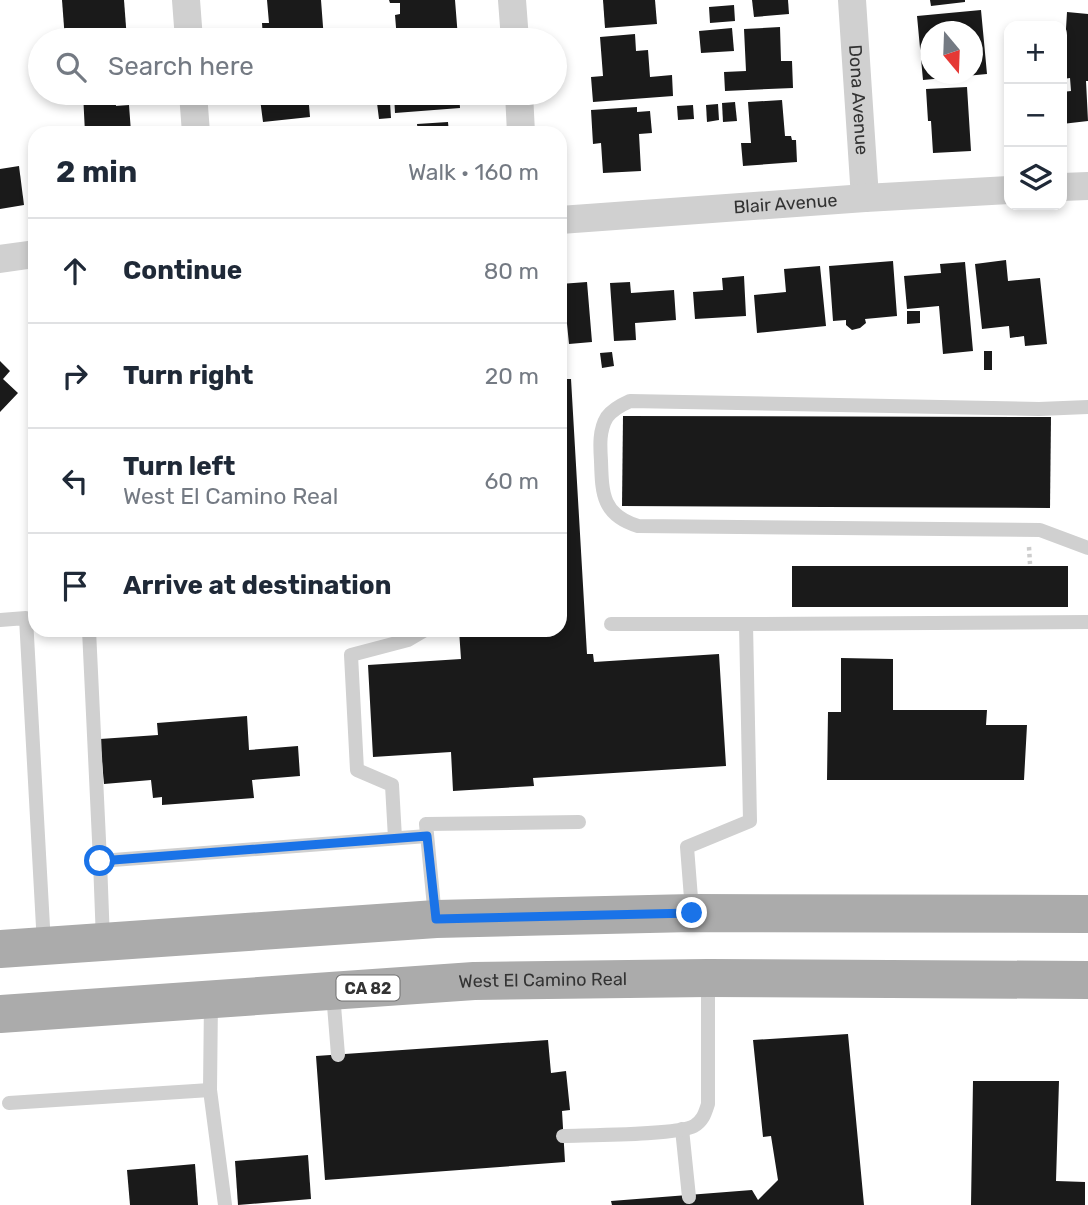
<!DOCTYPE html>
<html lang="en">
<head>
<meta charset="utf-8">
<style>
	:root { --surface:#fff; --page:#f2f2f3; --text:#1f2937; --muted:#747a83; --line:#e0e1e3 }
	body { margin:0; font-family:Rubik,sans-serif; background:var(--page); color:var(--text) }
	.controls { position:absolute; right:21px; top:21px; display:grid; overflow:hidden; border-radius:14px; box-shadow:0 4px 10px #0003 }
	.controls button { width:63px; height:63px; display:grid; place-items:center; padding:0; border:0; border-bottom:2px solid var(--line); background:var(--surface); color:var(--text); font:35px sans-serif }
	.compass { position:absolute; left:920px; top:21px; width:63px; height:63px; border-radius:50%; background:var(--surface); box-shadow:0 4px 10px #0003; rotate:161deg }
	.stop { position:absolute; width:21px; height:21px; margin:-16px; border:5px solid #1a73e8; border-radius:50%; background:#fff }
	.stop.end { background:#1a73e8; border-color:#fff; box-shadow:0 2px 7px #0008 }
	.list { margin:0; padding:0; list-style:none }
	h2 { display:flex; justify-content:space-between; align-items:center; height:91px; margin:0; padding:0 28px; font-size:30px }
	h2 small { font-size:23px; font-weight:400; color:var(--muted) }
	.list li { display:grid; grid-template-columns:46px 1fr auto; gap:21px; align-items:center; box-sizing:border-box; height:105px; padding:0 28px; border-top:2px solid var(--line) }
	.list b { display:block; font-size:26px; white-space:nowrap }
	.list p { margin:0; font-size:23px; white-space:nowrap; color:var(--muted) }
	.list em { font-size:23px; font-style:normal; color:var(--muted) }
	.icon { flex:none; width:38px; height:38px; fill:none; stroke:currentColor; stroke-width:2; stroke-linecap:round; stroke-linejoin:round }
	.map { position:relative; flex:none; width:1088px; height:1205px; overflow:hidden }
	.search { position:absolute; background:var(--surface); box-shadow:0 4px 10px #0003; left:28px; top:28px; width:539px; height:77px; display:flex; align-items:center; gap:18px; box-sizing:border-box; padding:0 24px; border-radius:38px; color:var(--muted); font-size:26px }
	.panel { position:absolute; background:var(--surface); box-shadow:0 4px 10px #0003; left:28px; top:126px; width:539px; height:511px; border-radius:21px }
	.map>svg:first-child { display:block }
</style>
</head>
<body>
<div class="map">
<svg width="1088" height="1205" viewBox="0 0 1088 1205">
	<rect width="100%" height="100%" fill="#fff"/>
	<!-- building -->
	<g fill="#1a1a1a" fill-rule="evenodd">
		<polygon points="62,0 124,0 127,40 65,40"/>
		<polygon points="267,0 321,0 324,40 263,40 262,23 269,23"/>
		<polygon points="389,0 455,0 458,38 397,40 395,15 400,14 400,3 390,3"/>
		<polygon points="603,0 655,0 657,24 605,28"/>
		<polygon points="752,0 788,0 789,14 754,17"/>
		<polygon points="930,0 965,0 965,2 931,6"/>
		<polygon points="734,5 735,21 710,23 709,7"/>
		<path d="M981 10 987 74 923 80 917 16ZM930 32H972V74H930Z"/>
		<polygon points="1067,12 1088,14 1088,81 1086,81 1088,121 1062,124 1062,92 1071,91 1070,78 1063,79"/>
		<polygon points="780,27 781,61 792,61 793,88 725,91 724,72 746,71 744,29"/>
		<polygon points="732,28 734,51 701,53 699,31"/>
		<polygon points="635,34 636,51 648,50 650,77 672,75 673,96 593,102 591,77 603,76 600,37"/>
		<polygon points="967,87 971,151 933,153 931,121 928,121 926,89"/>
		<polygon points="83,93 115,93 116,106 129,105 131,132 85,133"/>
		<polygon points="272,93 308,93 310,117 263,122 260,99 272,97"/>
		<polygon points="394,93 459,93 460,108 395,113"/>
		<polygon points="782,100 785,136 791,136 792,140 796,140 797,162 743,166 741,143 751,143 748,102"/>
		<polygon points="390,102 391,118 379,119 377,103"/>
		<polygon points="735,102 737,121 723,122 722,103"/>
		<polygon points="718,104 719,120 707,122 706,105"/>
		<polygon points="693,105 694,119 678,120 677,106"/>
		<polygon points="637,107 637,112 650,111 652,133 639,134 641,171 603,173 601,143 593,144 591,110"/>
		<polygon points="448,122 449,133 418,133 417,124"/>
		<polygon points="19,166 24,205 0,209 0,169"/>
		<polygon points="1006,260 1008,281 1040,278 1047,344 1025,346 1024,336 1010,338 1009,326 982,329 975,264"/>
		<polygon points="893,261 897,316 865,319 866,323 860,328 852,330 846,325 846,320 833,321 829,266"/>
		<polygon points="965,262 973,351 943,354 939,306 907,309 904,276 941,273 940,264"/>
		<polygon points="820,266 826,326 757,333 754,295 786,292 784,269"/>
		<polygon points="744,276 746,316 695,319 693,292 723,290 722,278"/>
		<polygon points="587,282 592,342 569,344 567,324 560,325 560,284"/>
		<polygon points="630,282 631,293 674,290 676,320 635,323 636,340 614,341 610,283"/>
		<polygon points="907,311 920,311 920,323 907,324"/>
		<rect x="984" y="351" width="8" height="19"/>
		<polygon points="612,352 614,366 602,368 600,353"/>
		<polygon points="0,361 10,371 3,379 18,393 0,412"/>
		<polygon points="560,379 571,379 587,654 593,654 594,662 719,654 726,766 533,778 534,786 453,791 451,752 373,757 368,665 461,659 459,630 560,630"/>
		<polygon points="623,416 1051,417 1050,508 622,506"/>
		<rect x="792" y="566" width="276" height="41"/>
		<polygon points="841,658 893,659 893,710 987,710 986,725 1027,725 1024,780 827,780 828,712 841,712"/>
		<polygon points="247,716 249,750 298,746 300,776 252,780 254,798 162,805 162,797 153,798 151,780 104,784 100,739 158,735 157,723"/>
		<polygon points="848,1034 864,1205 612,1205 611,1201 752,1190 758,1200 778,1180 771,1136 763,1137 753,1040"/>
		<polygon points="548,1040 551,1073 566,1071 570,1110 562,1111 565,1162 325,1180 316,1056"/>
		<polygon points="973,1081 1059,1081 1056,1181 1085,1182 1085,1205 971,1205"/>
		<polygon points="308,1155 311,1199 238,1205 235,1161"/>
		<polygon points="195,1164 198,1205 130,1205 127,1170"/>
	</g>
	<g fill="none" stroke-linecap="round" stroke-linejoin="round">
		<!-- path -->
		<polyline stroke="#cdcdcd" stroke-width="4.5" stroke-dasharray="3.5 3.5" stroke-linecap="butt" points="1029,547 1030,564"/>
		<!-- service -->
		<g stroke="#d0d0d0" stroke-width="14">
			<path d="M1088 407 1039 409 630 401C621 405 613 409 607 417 599 430 600 446 601 461 602 493 602 515 638 526L1040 530 1088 548"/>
			<polyline points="0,620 26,618 44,945"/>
			<polyline points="611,624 746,624"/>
			<polyline points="89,630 100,861"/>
			<polyline points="395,838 392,785 357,770 351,655 408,640 425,630"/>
			<polyline points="692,911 687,847 750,821 746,624 1088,622"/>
			<polyline points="435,917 426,824 579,822"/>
			<polyline points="103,941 100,861 427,836"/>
			<polyline points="333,993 338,1055"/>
			<polyline points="211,1000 210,1090 225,1205"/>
			<polyline points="9,1103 210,1090"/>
			<polyline points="682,1129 689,1197"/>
			<path d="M563 1136C586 1135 679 1135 694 1126 703 1121 705 1113 708 1104V979"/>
		</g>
		<!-- minor -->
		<g stroke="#d0d0d0" stroke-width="28">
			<polyline points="186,0 189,40"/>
			<polyline points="512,0 515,40"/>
			<path id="s1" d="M852 0 865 198"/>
			<polyline points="193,93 196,133"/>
			<polyline points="519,93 521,133"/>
			<polyline points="1062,187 1088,186"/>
			<path id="s2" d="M560 220 865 198 1009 190"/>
			<polyline points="0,259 35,254"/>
		</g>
		<!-- primary -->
		<g stroke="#ababab" stroke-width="38">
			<polyline points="0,949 436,919 692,913 1088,914"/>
			<path id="s3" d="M0 1014 474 981 708 978 1088 980"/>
		</g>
	</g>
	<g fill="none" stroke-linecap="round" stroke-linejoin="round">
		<!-- route -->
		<polyline stroke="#1a73e8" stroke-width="9" points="100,861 427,836 436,919 692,913"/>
	</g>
	<g text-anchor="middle" stroke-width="7" stroke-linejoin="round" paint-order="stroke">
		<!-- shield labels -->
		<rect fill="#fff" stroke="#707070" stroke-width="2" x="336.5" y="975.5" width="63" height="25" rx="5"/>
		<g font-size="16" font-weight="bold" fill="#333">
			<text x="368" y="994">CA 82</text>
		</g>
		<!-- street labels -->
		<g font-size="18" fill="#333" stroke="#fff">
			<text dy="6" stroke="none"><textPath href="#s1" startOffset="100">Dona Avenue</textPath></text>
			<text dy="6" stroke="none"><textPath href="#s2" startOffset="226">Blair Avenue</textPath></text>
			<text dy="6" stroke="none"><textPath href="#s3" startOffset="544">West El Camino Real</textPath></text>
		</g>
	</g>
</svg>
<div class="controls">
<button>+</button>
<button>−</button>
<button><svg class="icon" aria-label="layers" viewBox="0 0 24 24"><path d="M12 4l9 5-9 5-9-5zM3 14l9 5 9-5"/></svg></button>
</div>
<svg class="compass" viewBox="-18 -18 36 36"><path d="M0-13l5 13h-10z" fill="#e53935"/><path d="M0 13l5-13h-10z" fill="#747a83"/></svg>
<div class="stop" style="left:100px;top:861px"></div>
<div class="stop end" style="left:692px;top:913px"></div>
<div class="search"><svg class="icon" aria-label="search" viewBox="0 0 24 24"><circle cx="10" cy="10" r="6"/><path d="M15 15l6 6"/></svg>Search here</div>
<section class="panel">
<h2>2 min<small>Walk · 160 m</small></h2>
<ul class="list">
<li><svg class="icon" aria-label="ahead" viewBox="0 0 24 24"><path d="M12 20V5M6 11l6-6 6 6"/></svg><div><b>Continue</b></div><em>80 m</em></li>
<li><svg class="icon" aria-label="right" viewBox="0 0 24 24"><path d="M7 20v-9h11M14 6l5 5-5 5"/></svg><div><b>Turn right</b></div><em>20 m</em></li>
<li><svg class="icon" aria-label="left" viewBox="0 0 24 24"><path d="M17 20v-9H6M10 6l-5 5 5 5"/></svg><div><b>Turn left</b><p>West El Camino Real</p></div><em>60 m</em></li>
<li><svg class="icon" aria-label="arrive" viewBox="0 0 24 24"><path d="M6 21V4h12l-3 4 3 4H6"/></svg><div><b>Arrive at destination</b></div></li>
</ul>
</section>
</div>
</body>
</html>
